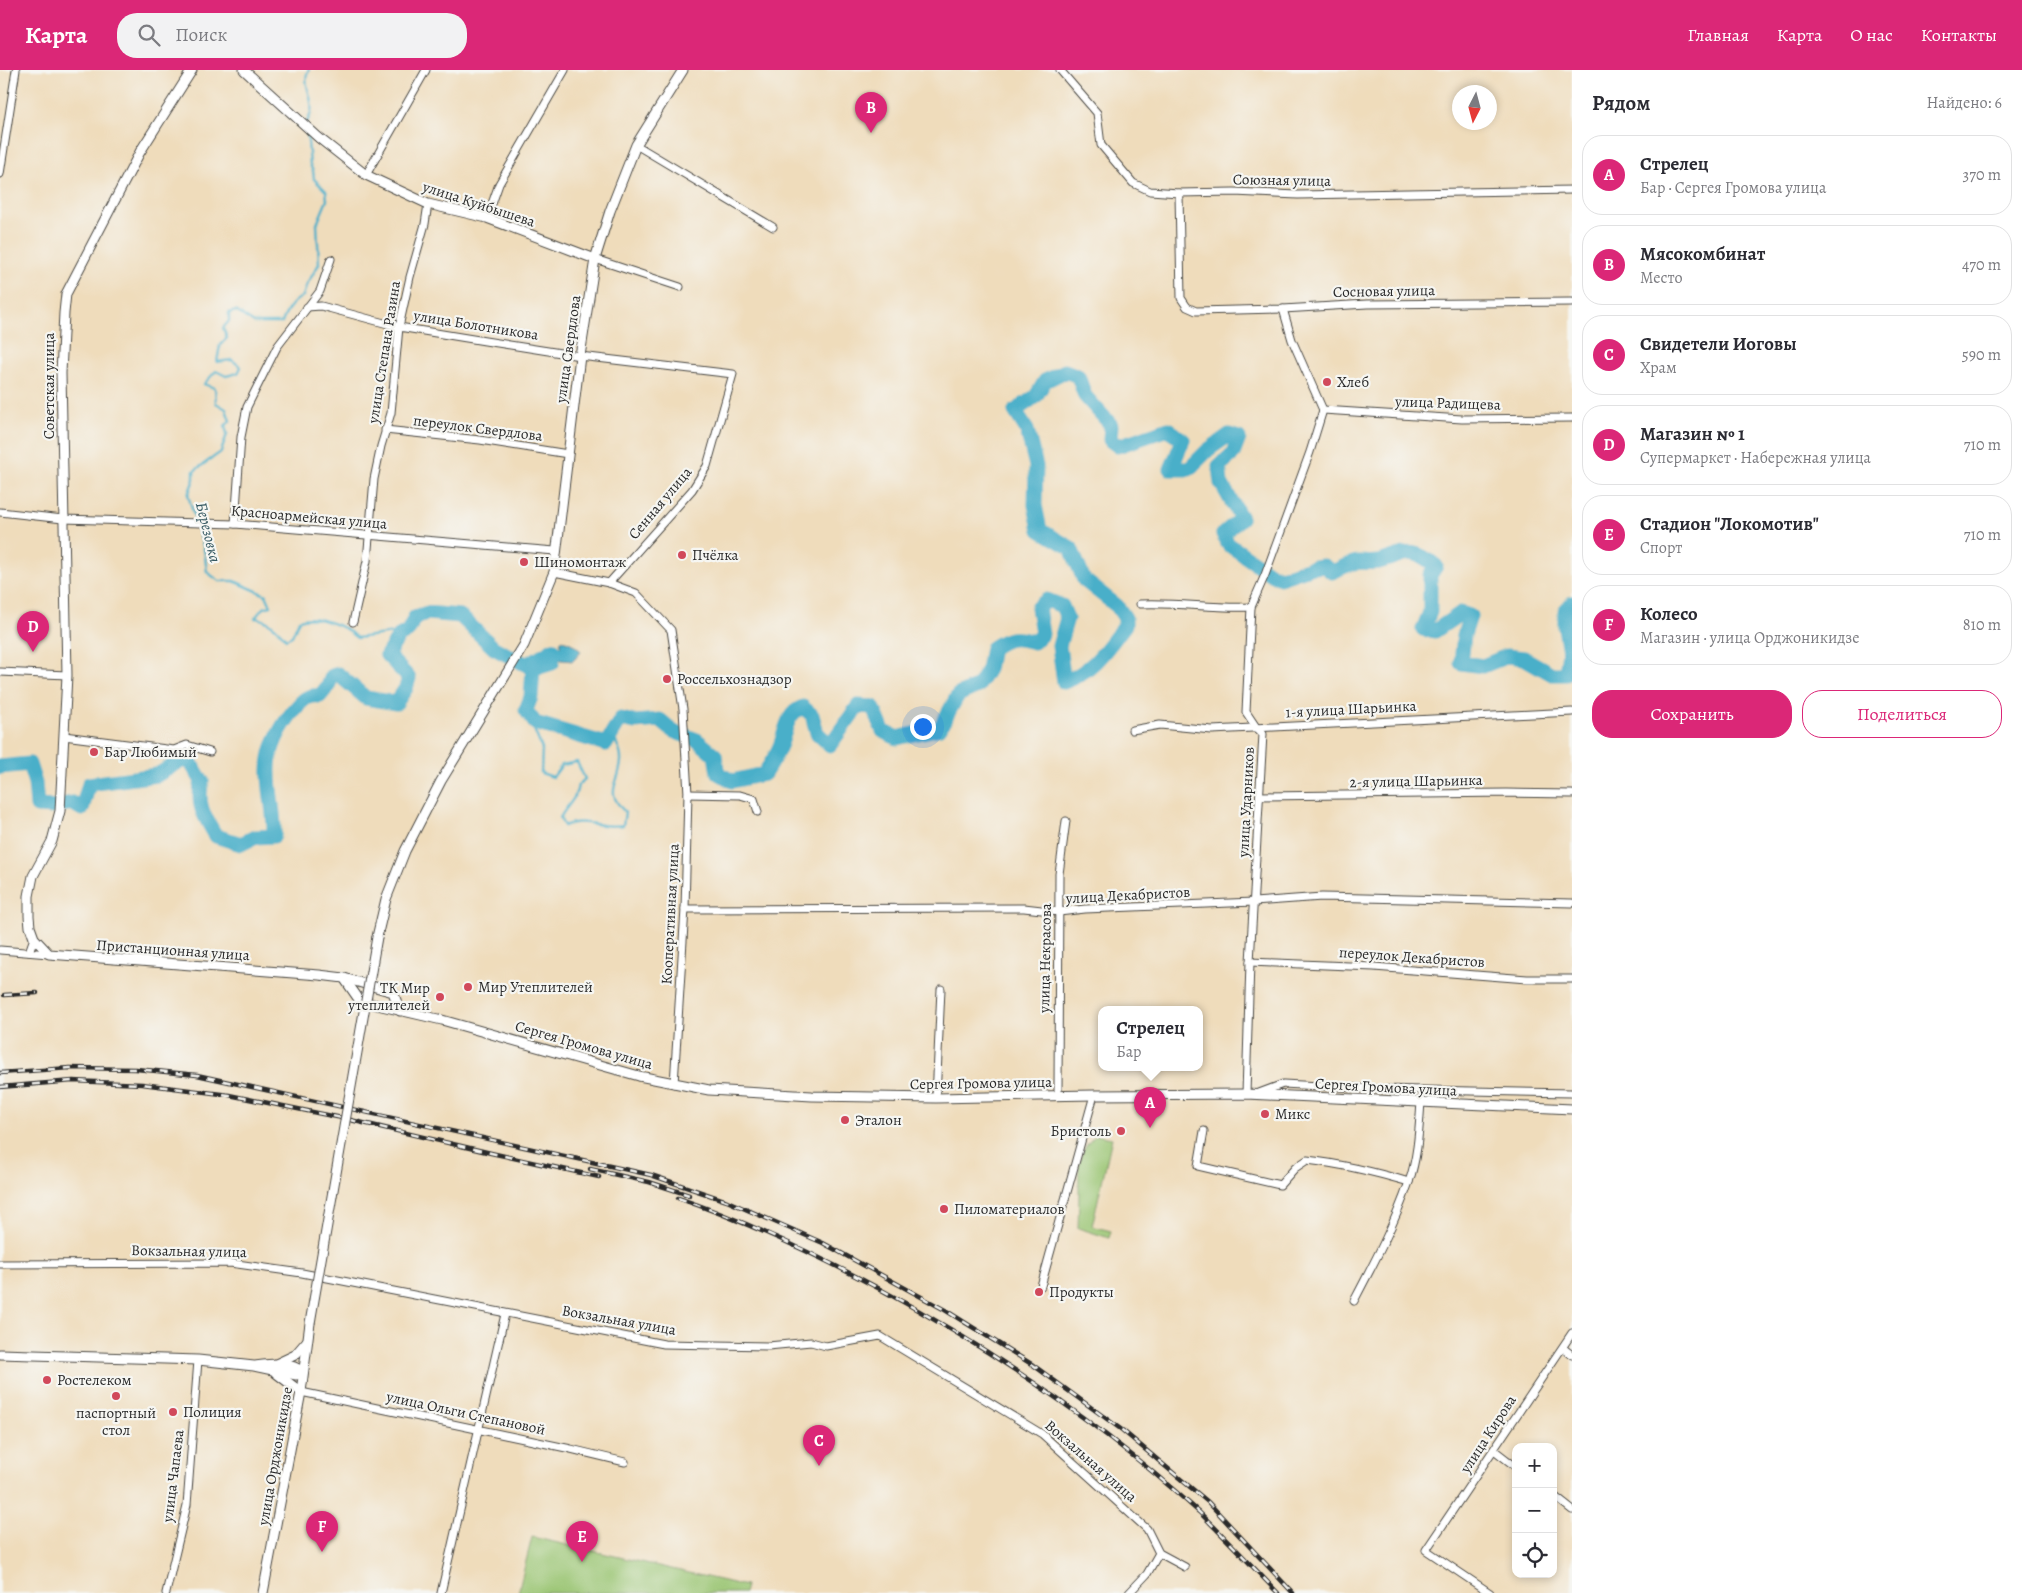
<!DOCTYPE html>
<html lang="ru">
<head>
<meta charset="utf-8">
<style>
	:root { --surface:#fff; --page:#f2f2f3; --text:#2b2b33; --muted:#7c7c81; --line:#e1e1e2; --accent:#db2777 }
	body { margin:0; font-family:Alegreya,serif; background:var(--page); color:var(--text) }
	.controls { position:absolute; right:15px; bottom:15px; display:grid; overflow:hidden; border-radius:10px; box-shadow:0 2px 8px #0003 }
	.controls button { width:45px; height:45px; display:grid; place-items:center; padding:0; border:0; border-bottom:1px solid var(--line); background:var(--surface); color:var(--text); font:25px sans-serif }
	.compass { position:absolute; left:1452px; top:15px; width:45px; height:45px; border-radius:50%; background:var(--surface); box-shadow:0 2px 8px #0003; rotate:186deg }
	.you { position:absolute; left:922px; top:656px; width:18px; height:18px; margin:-12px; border:4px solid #fff; border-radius:50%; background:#1a73e8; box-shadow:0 0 0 8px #1a73e833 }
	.badge { display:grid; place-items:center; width:32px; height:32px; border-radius:50%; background:var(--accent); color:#fff; font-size:16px; font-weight:700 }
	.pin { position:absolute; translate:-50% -41px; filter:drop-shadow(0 1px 2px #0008) }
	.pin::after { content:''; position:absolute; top:26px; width:18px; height:15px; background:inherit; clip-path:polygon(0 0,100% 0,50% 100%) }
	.popup { position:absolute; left:1098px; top:936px; width:105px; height:65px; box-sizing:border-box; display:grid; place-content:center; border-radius:10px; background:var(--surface); filter:drop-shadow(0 1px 4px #0005); font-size:16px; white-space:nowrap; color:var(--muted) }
	.popup b { font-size:19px; color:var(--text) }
	.popup::after { content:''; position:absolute; left:50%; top:100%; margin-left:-10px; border:10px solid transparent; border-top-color:var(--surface) }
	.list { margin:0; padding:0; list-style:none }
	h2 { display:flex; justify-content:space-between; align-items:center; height:65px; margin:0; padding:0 20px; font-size:21px }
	h2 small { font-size:16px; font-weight:400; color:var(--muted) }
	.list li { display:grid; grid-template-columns:32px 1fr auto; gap:15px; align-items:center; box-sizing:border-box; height:80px; margin:0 10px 10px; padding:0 10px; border:1px solid var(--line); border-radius:20px }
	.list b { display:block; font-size:19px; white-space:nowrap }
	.list p { margin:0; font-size:16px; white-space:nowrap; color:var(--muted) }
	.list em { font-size:16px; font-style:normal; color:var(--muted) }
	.actions { display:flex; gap:10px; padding:15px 20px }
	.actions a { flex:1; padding:11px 0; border:1px solid var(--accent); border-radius:20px; text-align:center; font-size:18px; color:var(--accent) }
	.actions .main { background:var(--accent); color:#fff }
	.icon { flex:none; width:28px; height:28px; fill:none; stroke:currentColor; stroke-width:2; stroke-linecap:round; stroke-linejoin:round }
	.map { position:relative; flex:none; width:1572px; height:1523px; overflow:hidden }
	header { display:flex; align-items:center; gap:30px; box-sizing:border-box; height:70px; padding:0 25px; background:var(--accent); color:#fff }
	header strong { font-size:24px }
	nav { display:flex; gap:28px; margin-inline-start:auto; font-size:18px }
	.search { width:350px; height:45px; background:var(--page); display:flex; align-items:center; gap:12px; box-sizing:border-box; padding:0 18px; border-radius:20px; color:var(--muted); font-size:19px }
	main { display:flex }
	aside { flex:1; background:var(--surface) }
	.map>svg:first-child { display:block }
</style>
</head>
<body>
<header>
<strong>Карта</strong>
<div class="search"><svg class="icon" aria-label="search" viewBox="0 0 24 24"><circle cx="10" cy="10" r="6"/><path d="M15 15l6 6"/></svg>Поиск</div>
<nav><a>Главная</a><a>Карта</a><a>О нас</a><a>Контакты</a></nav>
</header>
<main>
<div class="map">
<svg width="1572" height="1523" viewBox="0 0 1572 1523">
	<rect width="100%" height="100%" fill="#f6f6f2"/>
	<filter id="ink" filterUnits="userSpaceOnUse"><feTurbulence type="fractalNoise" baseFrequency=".02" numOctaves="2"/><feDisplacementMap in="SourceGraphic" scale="10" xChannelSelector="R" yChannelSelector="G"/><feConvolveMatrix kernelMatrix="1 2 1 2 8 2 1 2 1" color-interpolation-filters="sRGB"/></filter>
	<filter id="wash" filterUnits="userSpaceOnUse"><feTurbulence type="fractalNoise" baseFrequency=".0096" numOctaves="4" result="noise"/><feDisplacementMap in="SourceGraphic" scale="20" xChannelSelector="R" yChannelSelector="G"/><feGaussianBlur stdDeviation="1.12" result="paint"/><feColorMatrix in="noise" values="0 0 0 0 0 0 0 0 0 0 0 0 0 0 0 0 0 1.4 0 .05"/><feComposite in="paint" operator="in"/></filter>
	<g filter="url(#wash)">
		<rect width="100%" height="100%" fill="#efdcbb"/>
		<!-- green -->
		<g fill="#99c471" stroke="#62784e">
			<path d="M1096 1065 1112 1068 1092 1156 1111 1161 1109 1168 1078 1158C1078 1146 1079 1135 1079 1123 1079 1097 1075 1084 1096 1065Z"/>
			<polygon points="532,1467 746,1516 744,1523 518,1523"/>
		</g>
		<!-- water -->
		<path fill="#4aafc9" stroke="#3a6d7a" d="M561 570C568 571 577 575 581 582L573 591 550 589 549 583 554 577H560Z"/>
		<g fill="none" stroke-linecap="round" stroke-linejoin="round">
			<!-- stream -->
			<g stroke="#4aafc9" stroke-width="2.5">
				<path d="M306 53C321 33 299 15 309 0"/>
				<path d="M307 60 310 95 313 101 314 109 326 121 327 130 317 154 319 194 307 214 303 226C291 233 286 241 282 253H254L236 241 229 243V251L223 258 227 268 220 275 217 292 232 290 241 297 238 303 226 306 216 301 204 314 215 318 216 333 226 339 230 351 225 356 227 364 221 382 194 401V409L188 425 204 479 207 502 219 511H234L266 525 271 536 263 538 255 548C268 549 278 559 286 569L292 566 299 550C314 545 330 552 344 558 349 560 352 565 357 568L408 561"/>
				<path d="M526 640 542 679 541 703 553 707 562 695 577 692 585 709 578 715C576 730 567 735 560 748L564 756C583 747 603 759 623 755L625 742C603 720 620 714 621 691 622 682 616 673 613 665"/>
			</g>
			<!-- river -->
			<path stroke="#4aafc9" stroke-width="15" d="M0 697 29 694 35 713 37 736 53 737 72 733 82 739 89 714 157 705 181 691 189 690 202 711C196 735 204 746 216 766L241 774 255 767 274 766C275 743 269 724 269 703 268 679 280 657 295 639 303 630 308 624 320 626L328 616 332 606 338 604 366 628 396 633 406 618 409 608 387 585 399 566 408 561 415 547 427 543 460 546 494 578 527 595 553 579 552 593 533 599 531 627 526 640 535 653 606 674 621 649 635 652 660 650 673 661 697 670 715 685 718 703 732 711 764 704C770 695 776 686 780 676 786 662 786 643 803 637L812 645 817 663 830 675 858 636 873 637 883 661 897 668 940 658 958 625 978 616 988 599 992 578C1008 567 1015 567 1034 572L1042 564 1038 537 1047 530 1062 536 1067 548 1059 576 1064 612C1094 600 1106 580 1125 555V548L1117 536 1084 510 1071 478 1040 460 1035 435 1036 396 1027 360 1015 341 1036 326 1045 311 1065 301 1078 306 1085 326 1111 355 1110 370 1118 376 1168 359 1183 370 1171 399H1189L1208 380 1229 365 1239 368 1233 384 1219 396 1221 413 1241 448 1223 464 1228 474 1271 504 1280 508 1313 497 1324 496 1332 502C1340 499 1349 493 1358 492 1364 492 1371 493 1378 492 1404 486 1410 474 1436 496L1430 505V542L1423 559 1435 561 1461 543 1470 546 1464 565 1461 593 1483 596 1507 586 1524 588 1552 604H1566L1569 582 1565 557V541L1572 533"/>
		</g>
	</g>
	<g filter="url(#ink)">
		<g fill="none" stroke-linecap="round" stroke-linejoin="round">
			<!-- minor casing -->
			<g stroke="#484641" stroke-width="9">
				<g id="minor">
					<polyline points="1060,0 1097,43 1101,75 1133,113 1150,121 1179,123 1234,122 1298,125 1572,120"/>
					<polyline points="636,75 773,157"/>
					<polyline points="0,104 16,0"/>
					<polyline points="366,105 426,0"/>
					<polyline points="1179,123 1181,228 1187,237 1196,241 1283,239 1367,234 1572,232"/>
					<polyline points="487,148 499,114 565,0"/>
					<polyline points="595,189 680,217"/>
					<polyline points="307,237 321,236 399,257 485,271 580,286 733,304 707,396 692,420 609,513"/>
					<polyline points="1283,239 1292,270 1323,340"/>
					<polyline points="1323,340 1462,349 1572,348"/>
					<polyline points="385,360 480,370 568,384"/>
					<polyline points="0,442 63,449 235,454 555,481"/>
					<polyline points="235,454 241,367 247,337 277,277 320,221 331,189"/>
					<polyline points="554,502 609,513 636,523 671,560 683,639 688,724 685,839 674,1014"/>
					<path d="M1140 534C1178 532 1214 539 1251 537"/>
					<polyline points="353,552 367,491 374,409 381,376 391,343 399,257 410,207 425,154 428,134"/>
					<polyline points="0,602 67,605"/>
					<polyline points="1132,660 1160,655 1212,660 1572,642"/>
					<polyline points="64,666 174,680 187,675 210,682"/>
					<polyline points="688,724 740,725 754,729 758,742"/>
					<polyline points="1260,726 1506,723 1572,724"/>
					<polyline points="685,839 1024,838 1059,842 1085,839 1254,832 1322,827 1572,833"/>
					<polyline points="0,880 49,884"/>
					<polyline points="29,882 34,868"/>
					<polyline points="1250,892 1374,897 1527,909 1572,909"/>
					<polyline points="1259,1023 1283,1014 1376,1019 1572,1023"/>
					<polyline points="1246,1024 1250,892 1263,664 1256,657 1246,642 1251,537 1265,505 1310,382 1323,340"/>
					<polyline points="1058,1025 1059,804 1066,751"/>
					<polyline points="936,1028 941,919"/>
					<path d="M1204 1061 1198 1096 1280 1115 1295 1098 1307 1090C1342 1094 1375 1102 1409 1112"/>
					<polyline points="0,1194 230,1193 302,1203 664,1274 768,1276 811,1272 826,1276 880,1266 1042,1364 1147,1459 1159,1483 1185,1497"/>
					<polyline points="1041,1216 1094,1025"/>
					<path d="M1354 1231C1374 1193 1395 1153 1409 1112 1418 1086 1419 1059 1421 1032"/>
					<polyline points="1563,1278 1572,1285"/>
					<polyline points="301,1322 571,1379 625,1392"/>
					<polyline points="1494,1380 1516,1397"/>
					<polyline points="1553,1425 1572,1440"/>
					<polyline points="166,1523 187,1435 198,1290"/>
					<polyline points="441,1523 505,1244"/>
					<polyline points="1129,1523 1147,1504 1159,1483"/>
					<polyline points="1490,1523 1426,1480 1572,1263"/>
				</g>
			</g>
			<!-- tertiary casing -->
			<g stroke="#484641" stroke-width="11">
				<g id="tertiary">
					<polyline points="192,0 140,82 66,224 64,243 61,303 67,605 60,741 52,771 33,806 29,826 29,846 30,857 34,868 49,884 319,905 344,908 393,922 400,941"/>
					<polyline points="244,0 319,68 366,105 428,134 487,148 595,189"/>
					<polyline points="344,908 360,931 442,950 639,1006 709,1020 812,1026 936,1028 1094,1025 1246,1024 1572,1039"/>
				</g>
			</g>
			<!-- secondary casing -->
			<g stroke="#484641" stroke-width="11">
				<g id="secondary">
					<polyline points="377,867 386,829 405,781 441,711 524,575 554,502 580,286 595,189 610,141 636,75 683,0"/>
					<path d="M0 1284 198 1290 254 1296 296 1305 303 1302C290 1291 271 1294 254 1296"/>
					<polyline points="276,1294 295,1285 307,1271"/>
					<polyline points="276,1303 301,1322"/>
					<polyline points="263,1523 301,1322 310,1253"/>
				</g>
			</g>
			<!-- minor -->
			<use href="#minor" stroke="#fff" stroke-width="7"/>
			<!-- tertiary -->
			<use href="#tertiary" stroke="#fff" stroke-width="9"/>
			<!-- secondary -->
			<use href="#secondary" stroke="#fff" stroke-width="9"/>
			<!-- rail casing -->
			<g stroke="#2b2b2b" stroke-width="4.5">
				<g id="rail">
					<polyline points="4,925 37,923"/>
					<polyline points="0,1003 70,998 136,999 197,1005 651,1105 727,1131 823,1173 945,1240 1033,1295 1122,1360 1208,1432 1293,1523"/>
					<polyline points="0,1017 73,1011 142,1014 229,1025 342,1048 491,1083 599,1107"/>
					<polyline points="590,1099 649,1112 689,1125"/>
					<path d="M678 1128C748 1152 813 1183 878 1218 993 1280 1101 1354 1199 1442 1226 1468 1252 1496 1278 1523"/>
				</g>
			</g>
			<!-- rail -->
			<use href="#rail" stroke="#f6f6f2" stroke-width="2.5" stroke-dasharray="8" stroke-linecap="butt"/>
			<!-- secondary-bridge casing -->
			<g stroke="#484641" stroke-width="11" stroke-linecap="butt">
				<polyline id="secondary-bridge" points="310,1253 377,867"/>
			</g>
			<!-- secondary-bridge -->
			<use href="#secondary-bridge" stroke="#fff" stroke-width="9"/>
		</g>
	</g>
	<!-- markers -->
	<g fill="#d1495b" stroke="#f6f6f2" stroke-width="2">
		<circle cx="1327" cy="312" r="5"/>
		<circle cx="682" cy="485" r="5"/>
		<circle cx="524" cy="492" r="5"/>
		<circle cx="667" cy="609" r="5"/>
		<circle cx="94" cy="682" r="5"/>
		<circle cx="468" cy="917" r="5"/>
		<circle cx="440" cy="927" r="5"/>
		<circle cx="1265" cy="1044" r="5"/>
		<circle cx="845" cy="1050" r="5"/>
		<circle cx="1121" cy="1061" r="5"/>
		<circle cx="944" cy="1139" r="5"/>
		<circle cx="1039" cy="1222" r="5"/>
		<circle cx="47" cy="1310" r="5"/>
		<circle cx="116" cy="1326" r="5"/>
		<circle cx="173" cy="1342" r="5"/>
	</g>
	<g text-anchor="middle" stroke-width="4.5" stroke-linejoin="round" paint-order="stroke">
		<!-- street labels -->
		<g font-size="15" fill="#2b2b2b" stroke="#f6f6f2">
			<text transform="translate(1282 110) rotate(1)" y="5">Союзная улица</text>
			<text transform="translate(479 134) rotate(18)" y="5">улица Куйбышева</text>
			<text transform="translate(1384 221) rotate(-1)" y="5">Сосновая улица</text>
			<text transform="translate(476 255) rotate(9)" y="5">улица Болотникова</text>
			<text transform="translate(568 279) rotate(-82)" y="5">улица Свердлова</text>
			<text transform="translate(384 282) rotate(-81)" y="5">улица Степана Разина</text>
			<text transform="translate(49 316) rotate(-90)" y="5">Советская улица</text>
			<text transform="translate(1448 333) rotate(2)" y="5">улица Радищева</text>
			<text transform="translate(478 358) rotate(7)" y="5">переулок Свердлова</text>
			<text transform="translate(660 433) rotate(-50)" y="5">Сенная улица</text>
			<text transform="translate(309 447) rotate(5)" y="5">Красноармейская улица</text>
			<text transform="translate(1351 639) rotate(-3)" y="5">1-я улица Шарьинка</text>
			<text transform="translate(1416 711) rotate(-1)" y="5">2-я улица Шарьинка</text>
			<text transform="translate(1246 732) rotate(-87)" y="5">улица Ударников</text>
			<text transform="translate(1128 825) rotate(-3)" y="5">улица Декабристов</text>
			<text transform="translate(670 844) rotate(-87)" y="5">Кооперативная улица</text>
			<text transform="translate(173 880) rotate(4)" y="5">Пристанционная улица</text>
			<text transform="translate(1412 887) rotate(4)" y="5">переулок Декабристов</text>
			<text transform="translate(1045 888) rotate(-89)" y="5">улица Некрасова</text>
			<text transform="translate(584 975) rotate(16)" y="5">Сергея Громова улица</text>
			<text transform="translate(981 1013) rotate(-1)" y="5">Сергея Громова улица</text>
			<text transform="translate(1386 1017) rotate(3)" y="5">Сергея Громова улица</text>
			<text transform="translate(189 1181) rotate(1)" y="5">Вокзальная улица</text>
			<text transform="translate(619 1250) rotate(10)" y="5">Вокзальная улица</text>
			<text transform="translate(466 1343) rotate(12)" y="5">улица Ольги Степановой</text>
			<text transform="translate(1488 1364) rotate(-57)" y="5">улица Кирова</text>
			<text transform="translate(275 1386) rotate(-80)" y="5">улица Орджоникидзе</text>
			<text transform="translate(1091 1391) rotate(41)" y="5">Вокзальная улица</text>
			<text transform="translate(173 1406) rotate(-83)" y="5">улица Чапаева</text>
		</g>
		<!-- poi labels -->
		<g font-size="15" fill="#2b2b2b" stroke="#f6f6f2" text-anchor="start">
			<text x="1337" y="317">Хлеб</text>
			<text x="692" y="490">Пчёлка</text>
			<text x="534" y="497">Шиномонтаж</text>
			<text x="677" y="614">Россельхознадзор</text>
			<text x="104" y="687">Бар Любимый</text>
			<text x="478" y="922">Мир Утеплителей</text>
			<text x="430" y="923" text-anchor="end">ТК Мир<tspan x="430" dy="17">утеплителей</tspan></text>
			<text x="1275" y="1049">Микс</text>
			<text x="855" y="1055">Эталон</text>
			<text x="1111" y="1066" text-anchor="end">Бристоль</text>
			<text x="954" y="1144">Пиломатериалов</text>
			<text x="1049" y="1227">Продукты</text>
			<text x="57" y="1315">Ростелеком</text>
			<text x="183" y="1347">Полиция</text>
			<text x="116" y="1348" text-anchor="middle">паспортный<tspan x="116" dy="17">стол</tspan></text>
		</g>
		<!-- water labels -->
		<g font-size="16" font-style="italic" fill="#365962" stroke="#f6f6f2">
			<text transform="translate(209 462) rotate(76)" y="6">Березовка</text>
		</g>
	</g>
</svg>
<div class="controls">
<button>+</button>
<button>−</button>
<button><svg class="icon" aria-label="locate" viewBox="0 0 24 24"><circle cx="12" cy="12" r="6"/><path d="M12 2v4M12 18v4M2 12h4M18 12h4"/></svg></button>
</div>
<svg class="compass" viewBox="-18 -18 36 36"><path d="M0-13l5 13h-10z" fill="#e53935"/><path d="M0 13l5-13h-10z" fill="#7c7c81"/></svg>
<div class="you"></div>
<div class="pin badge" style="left:1150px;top:1058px">A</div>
<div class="popup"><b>Стрелец</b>Бар</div>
<div class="pin badge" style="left:871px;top:63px">B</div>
<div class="pin badge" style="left:819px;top:1396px">C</div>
<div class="pin badge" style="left:33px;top:582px">D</div>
<div class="pin badge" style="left:582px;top:1492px">E</div>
<div class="pin badge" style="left:322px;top:1482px">F</div>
</div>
<aside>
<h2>Рядом<small>Найдено: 6</small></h2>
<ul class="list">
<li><span class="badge">A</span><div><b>Стрелец</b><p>Бар · Сергея Громова улица</p></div><em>370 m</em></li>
<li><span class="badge">B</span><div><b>Мясокомбинат</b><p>Место</p></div><em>470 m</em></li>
<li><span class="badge">C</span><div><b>Свидетели Иоговы</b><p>Храм</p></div><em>590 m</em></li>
<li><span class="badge">D</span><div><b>Магазин № 1</b><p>Супермаркет · Набережная улица</p></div><em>710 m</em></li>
<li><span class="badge">E</span><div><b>Стадион &quot;Локомотив&quot;</b><p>Спорт</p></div><em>710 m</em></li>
<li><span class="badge">F</span><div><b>Колесо</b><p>Магазин · улица Орджоникидзе</p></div><em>810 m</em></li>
</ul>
<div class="actions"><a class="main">Сохранить</a><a>Поделиться</a></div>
</aside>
</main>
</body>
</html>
